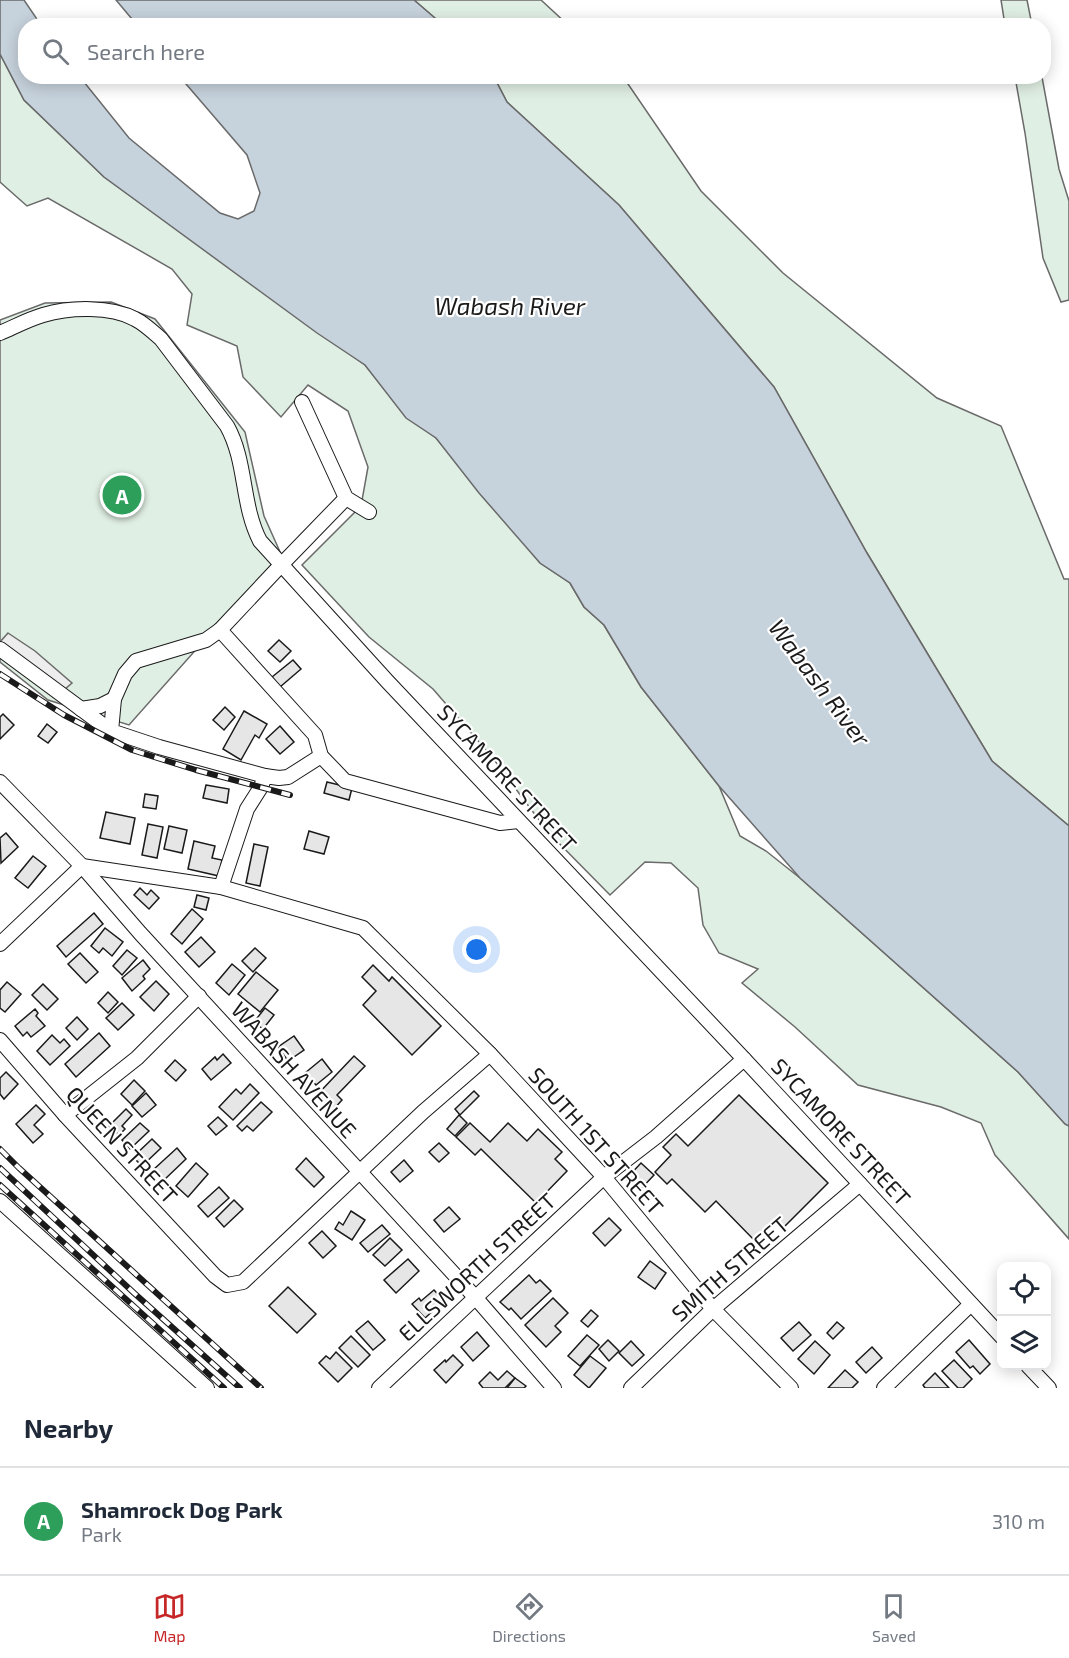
<!DOCTYPE html>
<html lang="en">
<head>
<meta charset="utf-8">
<style>
	:root { --surface:#fff; --page:#f2f2f3; --text:#1f2937; --muted:#747a83; --line:#e0e1e3; --accent:#c62828 }
	body { margin:0; font-family:"Exo 2",sans-serif; background:var(--page); color:var(--text) }
	.controls { position:absolute; right:18px; bottom:18px; display:grid; overflow:hidden; border-radius:12px; box-shadow:0 3px 15px #0003 }
	.controls button { width:54px; height:54px; display:grid; place-items:center; padding:0; border:0; border-bottom:2px solid var(--line); background:var(--surface); color:var(--text); font:30px sans-serif }
	.you { position:absolute; left:477px; top:950px; width:21px; height:21px; margin:-15px; border:4px solid #fff; border-radius:50%; background:#1a73e8; box-shadow:0 0 0 9px #1a73e833 }
	.badge { display:grid; place-items:center; width:39px; height:39px; border-radius:50%; background:var(--accent); color:#fff; font-size:20px; font-weight:700 }
	.pin { position:absolute; translate:-50% -50%; border:3px solid #fff; box-shadow:0 2px 6px #0006 }
	.list { margin:0; padding:0; list-style:none }
	h2 { display:flex; justify-content:space-between; align-items:center; height:78px; margin:0; padding:0 24px; font-size:26px }
	h2 small { font-size:20px; font-weight:400; color:var(--muted) }
	.list li { display:grid; grid-template-columns:39px 1fr auto; gap:18px; align-items:center; box-sizing:border-box; height:108px; padding:0 24px; border-top:2px solid var(--line) }
	.list b { display:block; font-size:22px; white-space:nowrap }
	.list p { margin:0; font-size:20px; white-space:nowrap; color:var(--muted) }
	.list em { font-size:20px; font-style:normal; color:var(--muted) }
	.icon { flex:none; width:33px; height:33px; fill:none; stroke:currentColor; stroke-width:2; stroke-linecap:round; stroke-linejoin:round }
	.map { position:relative; flex:none; width:1069px; height:1388px; overflow:hidden }
	.search { position:absolute; background:var(--surface); box-shadow:0 3px 15px #0003; left:18px; right:18px; top:18px; height:66px; display:flex; align-items:center; gap:15px; box-sizing:border-box; padding:0 21px; border-radius:24px; color:var(--muted); font-size:22px }
	.sheet { height:186px; background:var(--surface) }
	nav { display:flex; justify-content:space-around; align-items:center; box-sizing:border-box; height:84px; border-top:2px solid var(--line); background:var(--surface); font-size:16px; color:var(--muted) }
	nav a { display:grid; justify-items:center; gap:3px }
	nav .on { color:var(--accent) }
	.map>svg:first-child { display:block }
</style>
</head>
<body>
<div class="map">
<svg width="1069" height="1388" viewBox="0 0 1069 1388">
	<rect width="100%" height="100%" fill="#fff"/>
	<!-- green -->
	<g fill="#e0efe3" stroke="#6a6a6a" stroke-width="1.5">
		<polygon points="414,0 541,0 568,25 443,25"/>
		<polygon points="1001,0 1027,0 1032,25 1005,25"/>
		<polygon points="0,54 24,100 104,177 365,365 405,415 436,438 540,563 570,583 584,607 604,625 641,687 719,786 740,836 766,851 800,878 1018,1072 1065,1124 1069,1126 1069,1239 995,1155 981,1123 941,1107 858,1085 795,1027 742,983 758,969 719,953 703,925 698,888 671,863 645,862 610,895 548,832 492,757 433,689 369,637 302,565 361,506 368,467 348,411 308,385 281,417 243,377 237,346 187,325 192,294 172,269 48,198 27,206 0,182"/>
		<polygon points="494,77 621,77 626,81 701,191 783,273 937,398 1001,426 1064,579 1069,579 1069,826 992,761 867,553 774,387 619,205 507,102"/>
		<polygon points="1015,77 1042,77 1059,169 1069,201 1069,300 1061,302 1043,258 1025,133"/>
		<polygon points="111,302 155,319 245,432 264,516 281,554 129,725 48,700 0,662 0,320 45,303"/>
	</g>
	<!-- parking -->
	<polygon fill="#ededed" stroke="#6a6a6a" stroke-width="1.5" points="8,633 35,651 72,683 57,696 0,649 0,642"/>
	<!-- water -->
	<g fill="#c6d2dc" stroke="#6a6a6a" stroke-width="1.5">
		<polygon points="0,0 24,0 41,25 26,26 26,76 80,77 129,138 220,213 238,219 254,211 260,193 247,155 180,77 494,77 507,102 619,205 774,387 867,553 992,761 1069,826 1069,1126 1065,1124 1018,1072 800,878 719,786 641,687 604,625 584,607 570,583 540,563 479,493 436,438 406,418 365,365 317,333 104,177 24,100 0,54"/>
		<polygon points="116,0 414,0 443,25 137,25"/>
	</g>
	<!-- building -->
	<g fill="#e6e6e6" stroke="#1a1a1a" stroke-width="1.5">
		<polygon points="279,640 291,651 280,662 268,651"/>
		<polygon points="293,660 301,669 280,687 272,677"/>
		<polygon points="225,707 235,717 224,730 213,720"/>
		<polygon points="244,711 267,724 259,738 255,735 241,760 223,749"/>
		<polygon points="3,714 14,725 0,739 0,717"/>
		<polygon points="47,724 57,732 48,743 38,736"/>
		<polygon points="280,726 294,742 280,754 266,739"/>
		<polygon points="327,782 352,788 349,800 324,793"/>
		<polygon points="206,785 229,789 227,803 203,798"/>
		<polygon points="145,794 158,796 156,809 143,807"/>
		<polygon points="106,812 135,818 130,844 100,838"/>
		<polygon points="148,824 163,827 157,858 142,855"/>
		<polygon points="169,826 187,830 182,853 164,849"/>
		<polygon points="309,831 329,837 324,854 304,849"/>
		<polygon points="6,833 18,847 1,863 0,838"/>
		<polygon points="194,841 215,846 212,858 222,860 219,876 188,869"/>
		<polygon points="254,844 268,847 260,886 246,883"/>
		<polygon points="33,856 46,866 28,888 15,878"/>
		<polygon points="140,888 147,895 151,890 159,898 149,909 134,895"/>
		<polygon points="197,895 209,898 206,910 194,907"/>
		<polygon points="192,909 203,919 182,944 171,934"/>
		<polygon points="94,913 103,924 66,957 57,946"/>
		<polygon points="105,928 123,942 112,956 103,948 99,953 91,946"/>
		<polygon points="201,937 215,952 199,967 185,952"/>
		<polygon points="255,948 266,958 253,972 242,961"/>
		<polygon points="127,950 137,958 122,975 113,966"/>
		<polygon points="80,953 98,972 86,983 68,964"/>
		<polygon points="143,960 150,969 143,976 145,979 132,991 122,978"/>
		<polygon points="232,964 245,975 229,995 216,983"/>
		<polygon points="373,965 389,981 392,977 441,1026 412,1055 363,1005 376,991 362,977"/>
		<polygon points="256,972 278,990 260,1012 238,994"/>
		<polygon points="156,981 169,994 154,1011 140,997"/>
		<polygon points="7,982 21,994 5,1012 0,1008 0,990"/>
		<polygon points="43,984 58,999 47,1010 32,995"/>
		<polygon points="108,992 118,1002 108,1013 98,1003"/>
		<polygon points="122,1003 134,1015 118,1030 106,1018"/>
		<polygon points="265,1008 274,1015 263,1029 254,1022"/>
		<polygon points="35,1009 38,1013 36,1016 45,1026 31,1037 27,1032 23,1036 15,1026"/>
		<polygon points="77,1017 88,1029 77,1040 66,1028"/>
		<polygon points="99,1033 110,1046 76,1077 65,1064"/>
		<polygon points="52,1035 60,1043 64,1039 70,1046 50,1065 37,1051"/>
		<polygon points="294,1036 304,1050 288,1061 278,1047"/>
		<polygon points="223,1054 231,1063 211,1080 202,1069 215,1057 217,1060"/>
		<polygon points="354,1056 365,1066 337,1095 342,1100 333,1110 317,1095"/>
		<polygon points="322,1059 332,1072 316,1085 305,1073"/>
		<polygon points="175,1060 186,1070 176,1081 165,1071"/>
		<polygon points="6,1072 18,1084 4,1099 0,1094 0,1078"/>
		<polygon points="134,1080 145,1091 132,1105 121,1094"/>
		<polygon points="250,1084 259,1093 233,1120 219,1107 236,1089 241,1094"/>
		<polygon points="474,1091 479,1096 460,1115 455,1109"/>
		<polygon points="146,1093 156,1105 142,1117 132,1106"/>
		<polygon points="739,1095 828,1183 782,1229 774,1222 755,1241 716,1201 705,1212 672,1179 667,1184 655,1172 671,1155 663,1147 676,1134 688,1146"/>
		<polygon points="261,1102 272,1112 253,1131 247,1126 242,1131 237,1126"/>
		<polygon points="36,1105 45,1114 34,1125 43,1134 33,1143 16,1124"/>
		<polygon points="126,1109 132,1115 122,1126 125,1129 119,1135 109,1126"/>
		<polygon points="459,1115 467,1123 455,1136 447,1129"/>
		<polygon points="218,1117 227,1126 216,1135 208,1126"/>
		<polygon points="140,1123 149,1131 130,1149 122,1140"/>
		<polygon points="470,1123 490,1142 508,1123 527,1141 538,1129 562,1152 555,1159 567,1171 536,1203 481,1149 475,1155 456,1137"/>
		<polygon points="152,1139 161,1148 142,1166 133,1157"/>
		<polygon points="439,1143 449,1153 439,1162 429,1152"/>
		<polygon points="177,1148 186,1159 163,1181 153,1170"/>
		<polygon points="306,1158 324,1177 314,1187 296,1169"/>
		<polygon points="404,1160 413,1171 400,1182 391,1172"/>
		<polygon points="196,1163 208,1174 188,1197 176,1186"/>
		<polygon points="641,1163 654,1175 639,1191 626,1179"/>
		<polygon points="219,1187 229,1198 208,1217 198,1206"/>
		<polygon points="234,1200 243,1209 224,1227 216,1218"/>
		<polygon points="449,1207 460,1219 444,1232 434,1220"/>
		<polygon points="351,1211 365,1220 352,1240 335,1229 339,1222 343,1225"/>
		<polygon points="609,1218 621,1230 605,1246 593,1233"/>
		<polygon points="382,1225 390,1234 368,1252 360,1243"/>
		<polygon points="322,1231 336,1246 323,1258 309,1243"/>
		<polygon points="390,1238 402,1250 385,1266 373,1255"/>
		<polygon points="408,1259 419,1271 396,1293 384,1280"/>
		<polygon points="650,1261 666,1273 655,1289 638,1277"/>
		<polygon points="529,1275 536,1283 540,1280 551,1291 521,1319 511,1308 509,1310 500,1302"/>
		<polygon points="288,1287 316,1314 297,1333 269,1306"/>
		<polygon points="434,1290 444,1301 425,1318 412,1304 419,1298 421,1301"/>
		<polygon points="553,1298 568,1313 555,1326 561,1332 546,1347 525,1325"/>
		<polygon points="591,1310 598,1316 588,1327 581,1321"/>
		<polygon points="368,1321 385,1340 373,1350 356,1331"/>
		<polygon points="799,1322 811,1335 793,1351 781,1338"/>
		<polygon points="837,1322 844,1328 833,1339 827,1333"/>
		<polygon points="477,1332 489,1346 473,1361 461,1347"/>
		<polygon points="587,1335 599,1345 580,1366 568,1356"/>
		<polygon points="351,1336 370,1355 358,1367 339,1348"/>
		<polygon points="608,1340 619,1351 609,1361 599,1349"/>
		<polygon points="969,1340 990,1364 980,1374 973,1366 970,1368 956,1352"/>
		<polygon points="631,1341 644,1355 632,1366 619,1353"/>
		<polygon points="815,1341 830,1355 814,1374 798,1359"/>
		<polygon points="872,1347 882,1358 866,1373 856,1362"/>
		<polygon points="336,1352 352,1368 338,1382 319,1363 326,1356 330,1359"/>
		<polygon points="453,1355 463,1365 446,1383 434,1370 445,1360 446,1362"/>
		<polygon points="590,1356 606,1368 589,1388 574,1375"/>
		<polygon points="954,1360 972,1379 963,1388 958,1388 942,1371"/>
		<polygon points="845,1370 858,1382 852,1388 828,1388"/>
		<polygon points="507,1371 515,1378 505,1388 483,1388 479,1383 490,1372 498,1380"/>
		<polygon points="935,1373 949,1388 925,1388 923,1385"/>
		<polygon points="515,1378 526,1386 524,1388 507,1388"/>
	</g>
	<g fill="none" stroke-linecap="round" stroke-linejoin="round">
		<!-- minor casing -->
		<g stroke="#1a1a1a" stroke-width="16">
			<g id="minor">
				<path d="M0 333C14 327 29 319 43 315 70 307 111 306 135 319 145 324 153 332 161 339L227 426C247 462 241 504 260 541L387 681 744 1059 1002 1337"/>
				<polyline points="302,402 346,498 369,512"/>
				<polyline points="220,630 315,735 321,756 345,781 500,823 518,821"/>
				<polyline points="0,649 111,731"/>
				<polyline points="81,709 100,706 114,699"/>
				<polyline points="265,776 159,747 111,731 114,699 125,674 136,661 206,640 220,630 282,564 346,498"/>
				<polyline points="0,782 82,866 140,933 475,1297 554,1388"/>
				<polyline points="221,887 247,809 261,787 265,776 279,778 288,777 321,756"/>
				<polyline points="0,944 82,866 221,887 363,928 490,1054 604,1177 713,1309 791,1388"/>
				<polyline points="0,1040 65,1115 215,1276 227,1285 243,1282 423,1112 490,1054"/>
				<polyline points="65,1115 137,1058 199,996"/>
				<polyline points="0,1201 207,1388"/>
				<polyline points="1028,1366 1049,1388"/>
				<polyline points="379,1388 604,1177 656,1137 744,1059"/>
				<polyline points="631,1388 713,1309 860,1184"/>
				<polyline points="884,1388 971,1304"/>
			</g>
		</g>
		<!-- minor -->
		<use href="#minor" stroke="#fff" stroke-width="14"/>
		<!-- rail casing -->
		<g stroke="#1a1a1a" stroke-width="6">
			<g id="rail">
				<polyline points="0,674 64,715 132,750 196,770 290,795"/>
				<polyline points="0,1149 19,1168 261,1388"/>
				<polyline points="0,1168 134,1293 240,1388"/>
				<polyline points="0,1185 224,1388"/>
			</g>
		</g>
		<!-- rail -->
		<use href="#rail" stroke="#fff" stroke-width="4" stroke-dasharray="11" stroke-linecap="butt"/>
	</g>
	<g text-anchor="middle" stroke-width="4.5" stroke-linejoin="round" paint-order="stroke">
		<!-- street labels -->
		<g font-size="22" fill="#1a1a1a" stroke="#fff">
			<text transform="translate(507 778) rotate(47)" y="8">SYCAMORE STREET</text>
			<text transform="translate(294 1070) rotate(48)" y="8">WABASH AVENUE</text>
			<text transform="translate(841 1132) rotate(47)" y="8">SYCAMORE STREET</text>
			<text transform="translate(596 1141) rotate(48)" y="8">SOUTH 1ST STREET</text>
			<text transform="translate(122 1145) rotate(47)" y="8">QUEEN STREET</text>
			<text transform="translate(477 1267) rotate(-43)" y="8">ELLSWORTH STREET</text>
			<text transform="translate(730 1269) rotate(-41)" y="8">SMITH STREET</text>
		</g>
		<!-- water labels -->
		<g font-size="24" font-style="italic" fill="#1a1a1a" stroke="#fff">
			<text x="510" y="315">Wabash River</text>
			<text transform="translate(819 683) rotate(53)" y="8">Wabash River</text>
		</g>
	</g>
</svg>
<div class="controls">
<button><svg class="icon" aria-label="locate" viewBox="0 0 24 24"><circle cx="12" cy="12" r="6"/><path d="M12 2v4M12 18v4M2 12h4M18 12h4"/></svg></button>
<button><svg class="icon" aria-label="layers" viewBox="0 0 24 24"><path d="M12 4l9 5-9 5-9-5zM3 14l9 5 9-5"/></svg></button>
</div>
<div class="you"></div>
<div class="pin badge" style="left:122px;top:495px;background:#2e9e5b">A</div>
<div class="search"><svg class="icon" aria-label="search" viewBox="0 0 24 24"><circle cx="10" cy="10" r="6"/><path d="M15 15l6 6"/></svg>Search here</div>
</div>
<section class="sheet">
<h2>Nearby<small></small></h2>
<ul class="list">
<li><span class="badge" style="background:#2e9e5b">A</span><div><b>Shamrock Dog Park</b><p>Park</p></div><em>310 m</em></li>
</ul>
</section>
<nav>
<a class="on"><svg class="icon" aria-label="map" viewBox="0 0 24 24"><path d="M3 6l6-2 6 2 6-2v14l-6 2-6-2-6 2zM9 4v14M15 6v14"/></svg>Map</a>
<a><svg class="icon" aria-label="directions" viewBox="0 0 24 24"><path d="M12 3l9 9-9 9-9-9zM9 14v-3h6M13 9l2 2-2 2"/></svg>Directions</a>
<a><svg class="icon" aria-label="saved" viewBox="0 0 24 24"><path d="M7 4h10v16l-5-4-5 4z"/></svg>Saved</a>
</nav>
</body>
</html>
